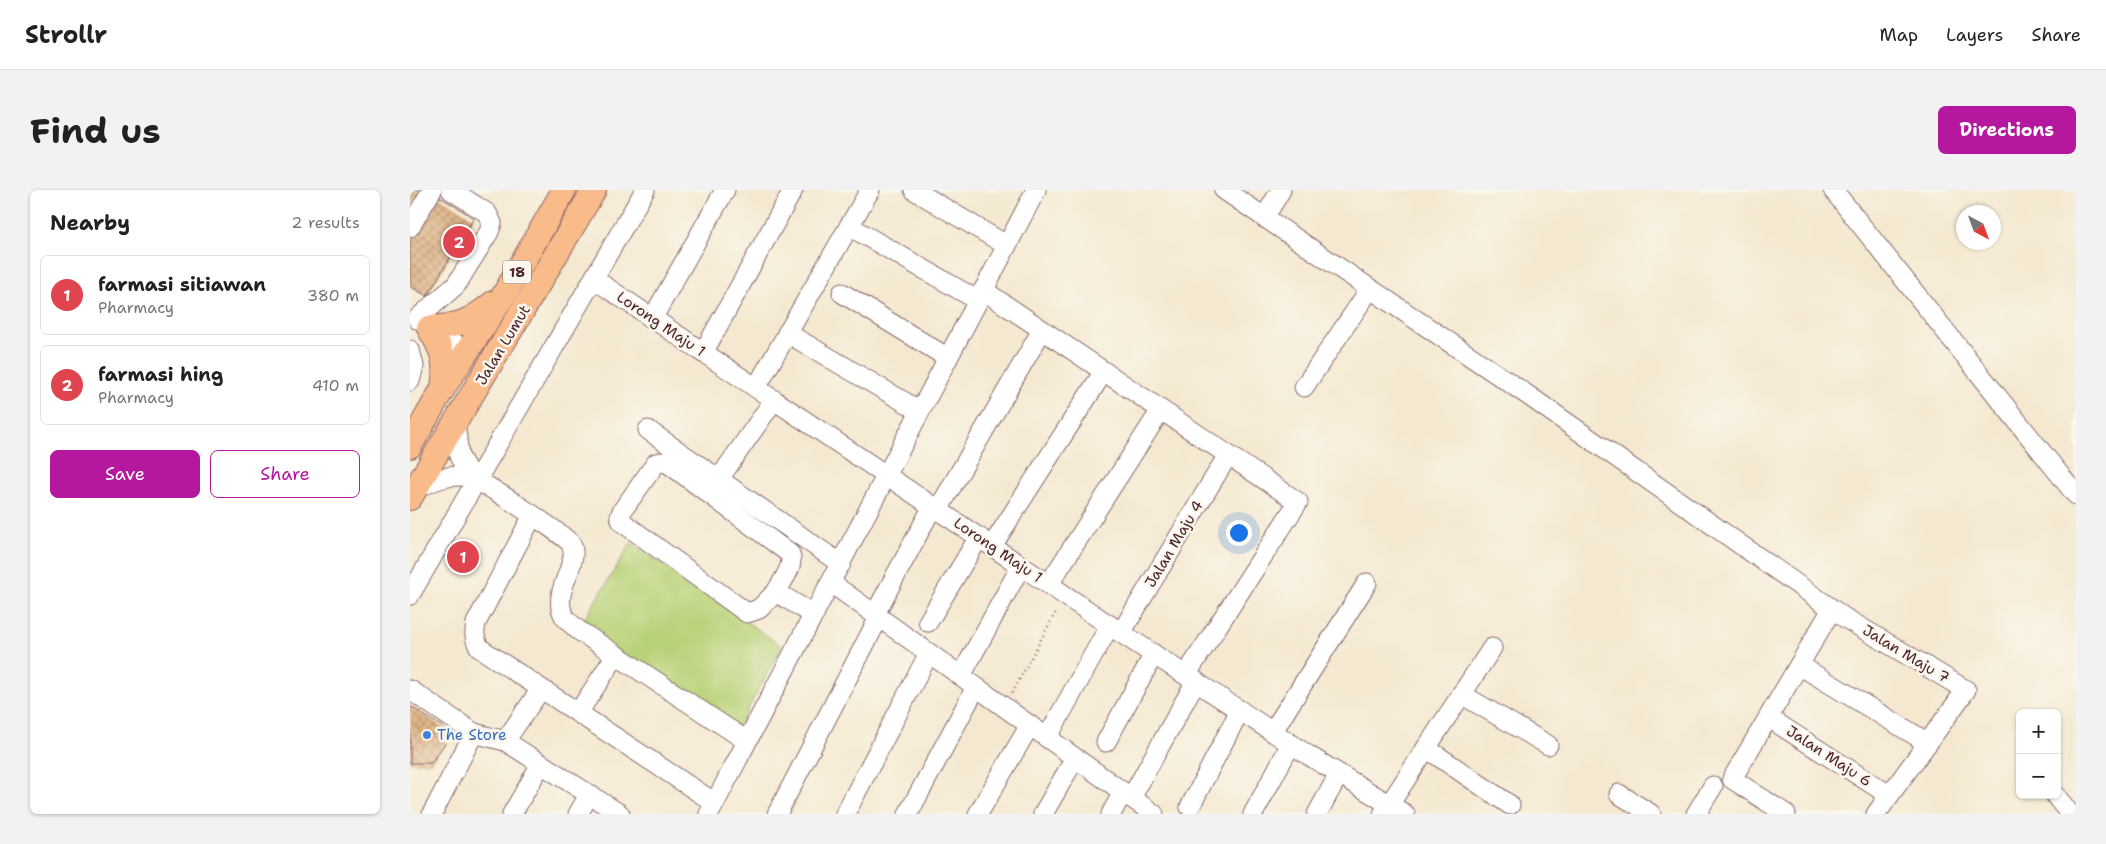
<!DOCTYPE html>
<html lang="en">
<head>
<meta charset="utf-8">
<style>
	:root { --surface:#fff; --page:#f2f2f2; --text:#222; --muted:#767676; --line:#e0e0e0; --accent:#b5179e }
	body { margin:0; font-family:"Shantell Sans",sans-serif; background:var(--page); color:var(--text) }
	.controls { position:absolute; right:15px; bottom:15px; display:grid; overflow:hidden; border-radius:8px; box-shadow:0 1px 4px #0004 }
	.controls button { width:45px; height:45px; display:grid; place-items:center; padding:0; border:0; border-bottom:1px solid var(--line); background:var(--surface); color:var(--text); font:25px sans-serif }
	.compass { position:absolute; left:1546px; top:15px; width:45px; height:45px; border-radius:50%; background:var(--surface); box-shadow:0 1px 4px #0004; rotate:139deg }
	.you { position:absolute; left:828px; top:342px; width:18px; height:18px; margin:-12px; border:4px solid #fff; border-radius:50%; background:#1a73e8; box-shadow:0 0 0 8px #1a73e833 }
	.badge { display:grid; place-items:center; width:32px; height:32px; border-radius:50%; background:var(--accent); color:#fff; font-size:16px; font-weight:700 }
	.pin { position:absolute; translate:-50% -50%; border:2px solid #fff; box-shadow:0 1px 5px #0006 }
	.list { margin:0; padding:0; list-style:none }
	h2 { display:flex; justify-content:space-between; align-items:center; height:65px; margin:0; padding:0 20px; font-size:21px }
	h2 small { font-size:16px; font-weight:400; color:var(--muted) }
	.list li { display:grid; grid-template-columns:32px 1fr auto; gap:15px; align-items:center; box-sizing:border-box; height:80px; margin:0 10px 10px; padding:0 10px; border:1px solid var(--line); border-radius:8px }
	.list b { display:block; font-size:19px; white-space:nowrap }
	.list p { margin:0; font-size:16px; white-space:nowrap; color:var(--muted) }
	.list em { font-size:16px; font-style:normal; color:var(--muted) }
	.actions { display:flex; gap:10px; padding:15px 20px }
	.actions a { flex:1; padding:11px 0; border:1px solid var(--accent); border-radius:8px; text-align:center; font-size:18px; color:var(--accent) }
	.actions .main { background:var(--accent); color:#fff }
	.map { position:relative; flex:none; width:1666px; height:624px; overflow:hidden; border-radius:8px }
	header { display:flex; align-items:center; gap:30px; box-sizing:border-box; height:70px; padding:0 25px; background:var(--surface); border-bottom:1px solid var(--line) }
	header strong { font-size:24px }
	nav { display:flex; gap:28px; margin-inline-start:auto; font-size:18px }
	.intro { display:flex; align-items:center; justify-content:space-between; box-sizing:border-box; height:120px; padding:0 30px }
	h1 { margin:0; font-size:35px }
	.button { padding:12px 22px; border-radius:8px; background:var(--accent); color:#fff; font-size:18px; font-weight:700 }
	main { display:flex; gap:30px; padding:0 30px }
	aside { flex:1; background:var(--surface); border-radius:8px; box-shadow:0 1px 4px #0004 }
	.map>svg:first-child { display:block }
</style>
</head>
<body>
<header>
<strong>Strollr</strong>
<nav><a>Map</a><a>Layers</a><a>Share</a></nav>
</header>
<div class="intro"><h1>Find us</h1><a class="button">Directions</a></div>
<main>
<aside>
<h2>Nearby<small>2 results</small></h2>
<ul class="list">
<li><span class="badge" style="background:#e0444e">1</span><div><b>farmasi sitiawan</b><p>Pharmacy</p></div><em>380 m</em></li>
<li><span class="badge" style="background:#e0444e">2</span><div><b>farmasi hing</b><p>Pharmacy</p></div><em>410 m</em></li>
</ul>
<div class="actions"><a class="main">Save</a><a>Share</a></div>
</aside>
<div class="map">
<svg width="1666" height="624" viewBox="0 0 1666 624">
	<defs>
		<pattern id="building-cross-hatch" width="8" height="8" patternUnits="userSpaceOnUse" patternTransform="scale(1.25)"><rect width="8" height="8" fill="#ddad7b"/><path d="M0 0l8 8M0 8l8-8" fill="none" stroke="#b58c65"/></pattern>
	</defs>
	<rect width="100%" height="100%" fill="#fbf7ec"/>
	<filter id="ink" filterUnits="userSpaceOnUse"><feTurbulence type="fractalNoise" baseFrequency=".02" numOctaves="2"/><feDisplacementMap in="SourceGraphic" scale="10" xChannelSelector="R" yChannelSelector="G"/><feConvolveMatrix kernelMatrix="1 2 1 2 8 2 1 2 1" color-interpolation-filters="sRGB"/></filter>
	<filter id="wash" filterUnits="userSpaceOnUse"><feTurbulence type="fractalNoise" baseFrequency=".0096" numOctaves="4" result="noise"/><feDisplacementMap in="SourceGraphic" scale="20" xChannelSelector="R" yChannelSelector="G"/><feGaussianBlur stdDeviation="1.12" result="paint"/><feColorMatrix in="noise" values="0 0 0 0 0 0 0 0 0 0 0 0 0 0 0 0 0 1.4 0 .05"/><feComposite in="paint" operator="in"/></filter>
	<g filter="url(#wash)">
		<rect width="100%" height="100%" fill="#f4e8d0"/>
		<!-- park -->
		<polygon fill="#b7d176" stroke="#807850" points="221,353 372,456 325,543 168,440"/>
		<g id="blocks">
			<!-- building -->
			<g fill="url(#building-cross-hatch)">
				<polygon points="0,0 11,0 0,18"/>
				<polygon points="25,4 64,28 17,106 0,96 0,45"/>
				<polygon points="0,516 34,538 36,552 21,573 0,573"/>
			</g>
		</g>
	</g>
	<g filter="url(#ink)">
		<use href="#blocks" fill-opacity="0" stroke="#866565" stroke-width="1"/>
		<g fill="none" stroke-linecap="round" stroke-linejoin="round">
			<!-- minor casing -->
			<g stroke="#866565" stroke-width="21">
				<g id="minor">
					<polyline points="504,0 596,55"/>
					<polyline points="814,0 1119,206 1435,428 1556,500 1466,624"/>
					<polyline points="1423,0 1666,305"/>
					<polyline points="854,28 871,0"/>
					<polyline points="439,36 567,110"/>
					<polyline points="0,37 22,0"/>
					<polyline points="184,89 711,443 898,565 995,624"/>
					<polyline points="573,100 888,312 776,485"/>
					<polyline points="432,103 538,168"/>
					<polyline points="7,129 46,95 79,42 82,33 77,23 41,0"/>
					<polyline points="242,129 315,0"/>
					<polyline points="18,137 57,161"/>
					<polyline points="377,143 510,221"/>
					<polyline points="0,160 4,176 0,191"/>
					<polyline points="293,163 383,0"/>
					<polyline points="894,197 960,99"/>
					<polyline points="346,198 460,0"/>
					<polyline points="45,231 49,266 61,287"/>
					<polyline points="238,240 431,374"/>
					<polyline points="309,289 364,210"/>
					<path d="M5 299C22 291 40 283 59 287 71 290 155 345 161 354 171 372 142 400 153 424 155 430 163 435 168 440L337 551"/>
					<polyline points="528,320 632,140"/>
					<path d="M123 325 66 433C64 443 64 451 71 459L305 613"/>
					<polyline points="582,356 694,181"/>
					<polyline points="421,393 713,602 701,624"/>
					<polyline points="639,394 751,220"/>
					<path d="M366 402 349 419 337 423 212 332 210 327 212 321 246 273 253 272 259 274 380 364C385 376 372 391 366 402L404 425"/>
					<polyline points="0,405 235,0"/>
					<polyline points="465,424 523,316"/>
					<polyline points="518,432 569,347"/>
					<polyline points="711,443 818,265"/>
					<polyline points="1389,475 1518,553"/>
					<polyline points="551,486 611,376"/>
					<polyline points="0,500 64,543 95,551 210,624"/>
					<polyline points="1051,504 1138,555"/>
					<polyline points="168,523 206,465"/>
					<polyline points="1359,528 1479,605"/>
					<polyline points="863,541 957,393"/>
					<polyline points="637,548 700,435"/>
					<polyline points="95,551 131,499"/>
					<polyline points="696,552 744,464"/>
					<polyline points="1016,558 1100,615"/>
					<polyline points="713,602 744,624"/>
					<polyline points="1209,604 1241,624"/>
					<polyline points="1645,605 1660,624"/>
					<polyline points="721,608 786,491"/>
					<polyline points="780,617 830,520"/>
					<polyline points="22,624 64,543"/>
					<polyline points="102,624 131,574"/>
					<polyline points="168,624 179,605"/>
					<polyline points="299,624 626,0"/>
					<polyline points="367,624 469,427"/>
					<polyline points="435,624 519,463"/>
					<polyline points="498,624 566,497"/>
					<polyline points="568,624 620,535"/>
					<polyline points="633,624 665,568"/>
					<polyline points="843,624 881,554"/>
					<polyline points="907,624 929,584"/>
					<polyline points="973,624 1082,458"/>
					<polyline points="1286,624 1303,596"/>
					<polyline points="1376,624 1322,589 1422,419"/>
				</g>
			</g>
			<!-- major casing -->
			<g stroke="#866565" stroke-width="26">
				<g id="major">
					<path d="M33 199C37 171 33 161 19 138 49 136 60 132 83 113"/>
					<polyline points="0,256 32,200 95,103 154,0"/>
					<path d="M0 308C61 205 124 103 184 0"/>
				</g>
			</g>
			<!-- path -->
			<polyline stroke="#866565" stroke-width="2.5" stroke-dasharray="1 4" stroke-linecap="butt" points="602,503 647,420"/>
			<!-- minor -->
			<use href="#minor" stroke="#fff" stroke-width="19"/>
			<!-- major -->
			<use href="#major" stroke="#fabb8b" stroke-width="24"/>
		</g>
	</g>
	<!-- markers -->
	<circle fill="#3f7fe0" stroke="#fbf7ec" stroke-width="2" cx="17" cy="545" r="5"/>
	<g text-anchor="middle" stroke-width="5" stroke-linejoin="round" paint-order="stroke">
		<!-- shield labels -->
		<rect fill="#fbf7ec" stroke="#7f6065" stroke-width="1" x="93" y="70.5" width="28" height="23" rx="4"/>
		<g font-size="14" font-weight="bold" fill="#4a1f2b">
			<text x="107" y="87">18</text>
		</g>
		<!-- street labels -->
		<g font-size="15" fill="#4a1f2b" stroke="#fbf7ec">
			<text transform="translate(251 134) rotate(34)" y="5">Lorong Maju 1</text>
			<text transform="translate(93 155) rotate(-59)" y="5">Jalan Lumut</text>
			<text transform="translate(764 354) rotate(-59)" y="5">Jalan Maju 4</text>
			<text transform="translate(588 360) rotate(34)" y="5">Lorong Maju 1</text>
			<text transform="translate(1496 464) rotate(31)" y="5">Jalan Maju 7</text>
			<text transform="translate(1419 566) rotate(33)" y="5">Jalan Maju 6</text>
		</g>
		<!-- shop labels -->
		<g font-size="15" fill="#366cbe" stroke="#fbf7ec" text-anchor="start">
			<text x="27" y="550">The Store</text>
		</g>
	</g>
</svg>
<div class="controls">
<button>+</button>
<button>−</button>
</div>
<svg class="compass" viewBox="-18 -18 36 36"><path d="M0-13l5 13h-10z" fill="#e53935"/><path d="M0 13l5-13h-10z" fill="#767676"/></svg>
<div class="you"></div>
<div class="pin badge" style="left:53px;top:367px;background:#e0444e">1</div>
<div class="pin badge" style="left:49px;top:52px;background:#e0444e">2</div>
</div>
</main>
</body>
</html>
